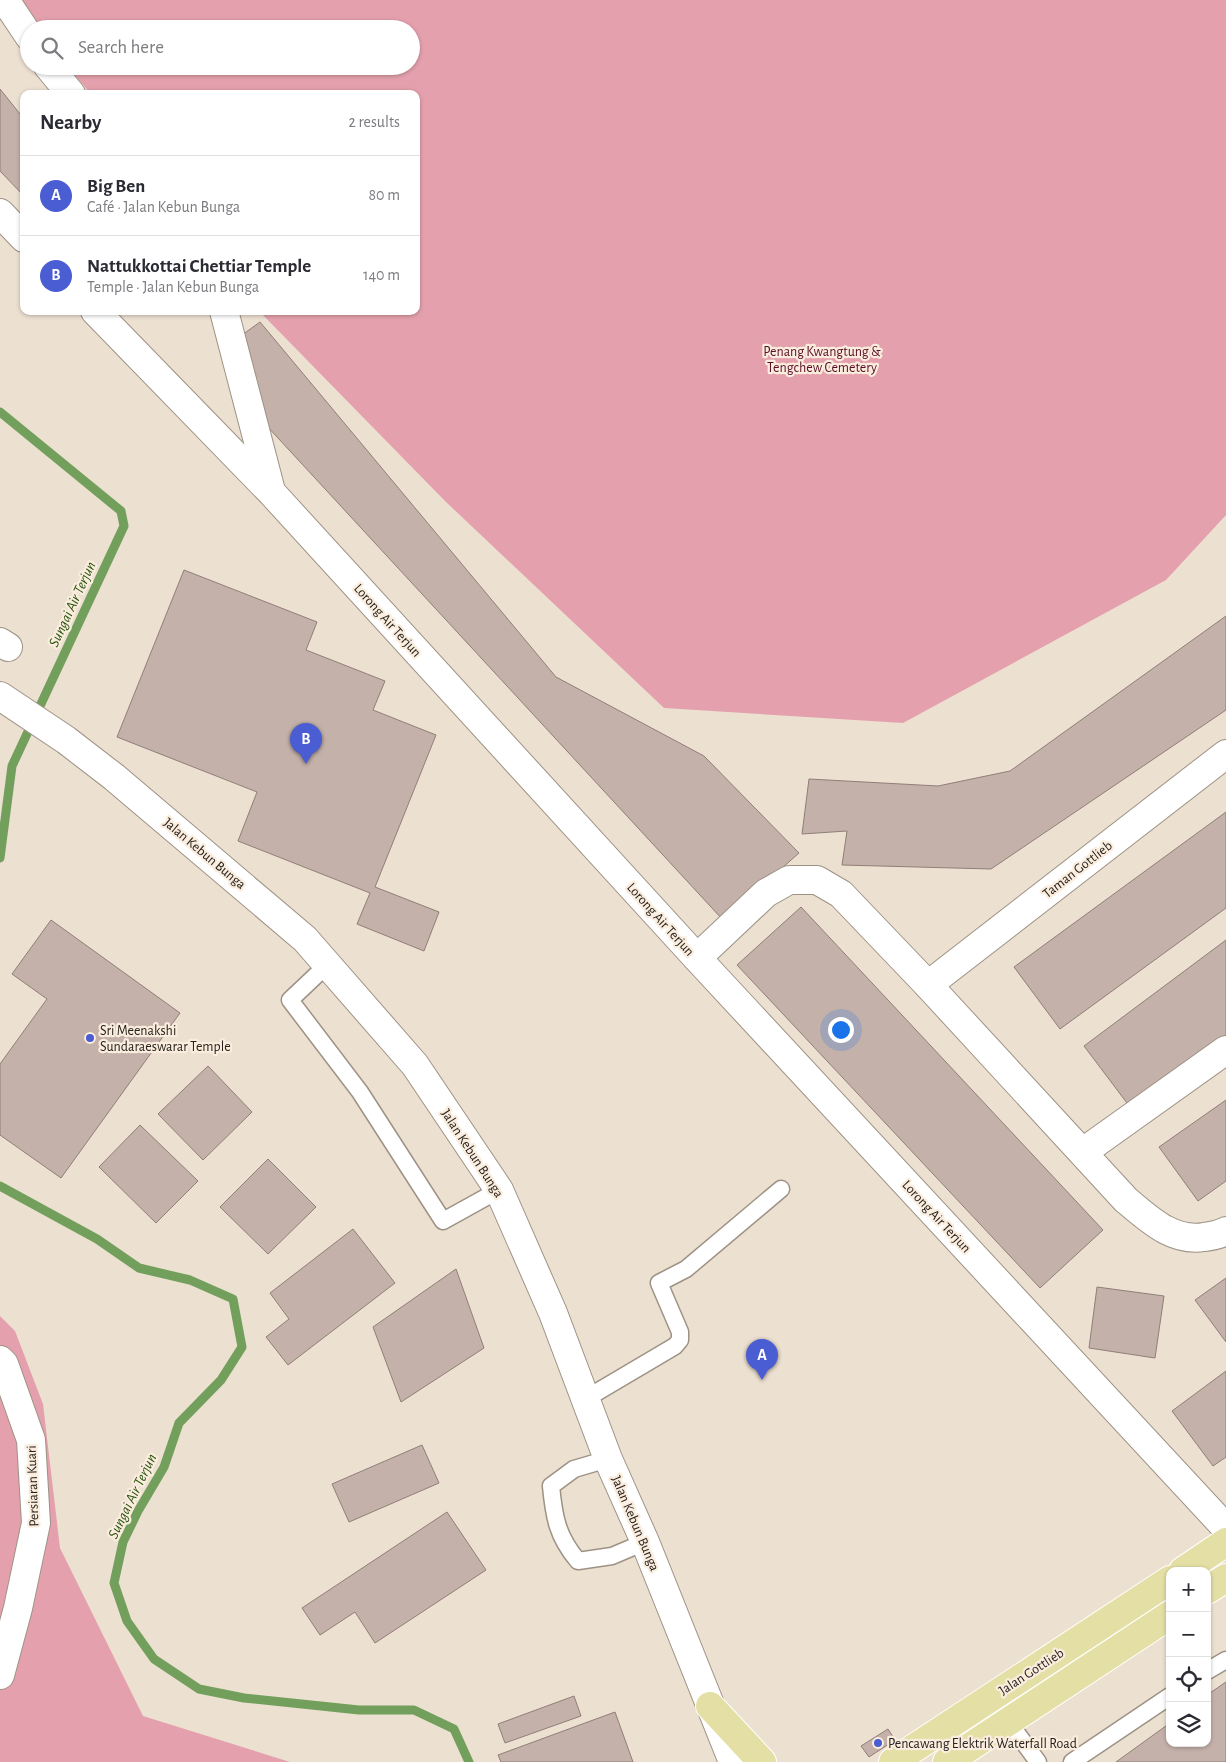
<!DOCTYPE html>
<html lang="en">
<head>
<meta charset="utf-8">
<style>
	:root { --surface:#fff; --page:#f7f7f7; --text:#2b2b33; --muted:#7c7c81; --line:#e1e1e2; --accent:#4a5dd2 }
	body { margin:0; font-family:"Alegreya Sans",sans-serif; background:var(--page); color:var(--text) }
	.controls { position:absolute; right:15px; bottom:15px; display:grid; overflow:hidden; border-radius:10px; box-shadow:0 1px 4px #0004 }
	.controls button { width:45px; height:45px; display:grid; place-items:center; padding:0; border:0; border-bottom:1px solid var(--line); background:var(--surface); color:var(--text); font:25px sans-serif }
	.you { position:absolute; left:840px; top:1029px; width:18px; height:18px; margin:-12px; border:4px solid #fff; border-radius:50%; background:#1a73e8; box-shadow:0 0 0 8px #1a73e833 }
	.badge { display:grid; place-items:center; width:32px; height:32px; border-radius:50%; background:var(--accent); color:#fff; font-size:16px; font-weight:700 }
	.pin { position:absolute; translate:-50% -41px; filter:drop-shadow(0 1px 2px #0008) }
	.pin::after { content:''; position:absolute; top:26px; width:18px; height:15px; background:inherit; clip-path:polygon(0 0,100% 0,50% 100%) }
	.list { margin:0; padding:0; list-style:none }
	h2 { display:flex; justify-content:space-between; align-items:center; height:65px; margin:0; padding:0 20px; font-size:21px }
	h2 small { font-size:16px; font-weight:400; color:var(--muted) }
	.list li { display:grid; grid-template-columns:32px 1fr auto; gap:15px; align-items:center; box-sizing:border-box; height:80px; padding:0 20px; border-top:1px solid var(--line) }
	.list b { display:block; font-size:19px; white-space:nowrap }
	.list p { margin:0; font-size:16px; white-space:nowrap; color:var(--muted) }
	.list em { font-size:16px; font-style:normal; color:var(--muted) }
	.icon { flex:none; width:28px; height:28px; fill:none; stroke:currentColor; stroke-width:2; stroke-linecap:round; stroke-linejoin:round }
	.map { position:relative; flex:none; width:1226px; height:1762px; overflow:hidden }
	.search { position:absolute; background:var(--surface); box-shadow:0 1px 4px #0004; left:20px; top:20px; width:400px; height:55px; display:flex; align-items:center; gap:12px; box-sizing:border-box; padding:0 18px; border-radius:28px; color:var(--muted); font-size:19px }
	.panel { position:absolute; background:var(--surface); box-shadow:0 1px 4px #0004; left:20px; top:90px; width:400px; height:225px; border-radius:10px }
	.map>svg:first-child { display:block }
</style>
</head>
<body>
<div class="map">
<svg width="1226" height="1762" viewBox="0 0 1226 1762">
	<rect width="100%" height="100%" fill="#ece0d1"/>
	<!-- green -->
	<g fill="#e4a1ad">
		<polygon points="11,0 1226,0 1226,515 1166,580 903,723 664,708 445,501 259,311 416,311 416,94 91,94 67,66 411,66 411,29 35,29"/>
		<polygon points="0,1316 15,1331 43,1404 60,1548 143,1716 290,1762 0,1762"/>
	</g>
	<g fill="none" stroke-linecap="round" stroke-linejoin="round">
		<!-- stream -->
		<g stroke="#729f5c" stroke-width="9">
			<polyline points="0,412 121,511 124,526 12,766 0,858"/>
			<polyline points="0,1186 97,1239 139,1268 190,1280 233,1299 242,1347 221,1380 179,1423 164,1467 138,1511 123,1542 114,1583 127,1621 154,1659 199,1689 244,1698 359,1710 414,1710 454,1729 469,1762"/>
		</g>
	</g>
	<!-- building -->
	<g fill="#c4b1aa" stroke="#907e78">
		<polygon points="0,89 24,119 24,196 0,171"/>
		<polygon points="260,322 556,677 704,756 799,853 723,920 266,425 242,335"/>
		<polygon points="184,570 317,622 306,650 385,681 373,710 436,735 375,887 439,912 424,951 357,924 370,893 238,841 257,792 117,737"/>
		<polygon points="1226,616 1226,710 991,869 842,865 847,831 802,834 809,779 938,786 1010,771"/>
		<polygon points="1226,812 1226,908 1060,1029 1014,967"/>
		<polygon points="801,907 1103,1230 1040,1288 737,965"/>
		<polygon points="51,920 180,1013 61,1178 0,1135 0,1064 47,999 12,974"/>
		<polygon points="1226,940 1226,1036 1130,1107 1084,1046"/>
		<polygon points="208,1066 252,1112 203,1160 158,1114"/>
		<polygon points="1226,1100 1226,1181 1198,1201 1159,1147"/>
		<polygon points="140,1125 198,1181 156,1223 99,1167"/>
		<polygon points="268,1159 316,1207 268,1254 220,1207"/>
		<polygon points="353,1229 395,1283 288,1365 266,1337 289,1319 270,1293"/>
		<polygon points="456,1269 484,1348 401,1402 373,1327"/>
		<polygon points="1226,1278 1226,1342 1195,1300"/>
		<polygon points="1097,1287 1164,1296 1155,1358 1089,1348"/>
		<polygon points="1226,1371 1226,1457 1213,1466 1172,1411"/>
		<polygon points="422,1445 439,1483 349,1522 332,1484"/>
		<polygon points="447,1512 486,1570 375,1643 355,1612 320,1635 302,1608"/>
		<polygon points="1226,1682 1226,1762 1116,1762 1170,1723 1170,1743 1207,1743 1207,1695"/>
		<polygon points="574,1696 581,1716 505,1743 498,1724"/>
		<polygon points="615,1712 633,1762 501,1762 498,1755"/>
		<polygon points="888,1729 895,1740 869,1757 861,1746"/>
	</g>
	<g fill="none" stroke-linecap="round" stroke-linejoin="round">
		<!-- service casing -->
		<g stroke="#9e9285" stroke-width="19">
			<g id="service">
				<polyline points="327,965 290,1000 360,1092 443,1221 499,1190"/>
				<polyline points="587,1398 675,1346 680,1340 680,1332 659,1283 686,1269 781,1189"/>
				<path d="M608 1459 574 1469 551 1486C554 1517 557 1536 578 1561L612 1556 645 1542"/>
				<polyline points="1207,1671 1226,1660"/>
				<polyline points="1008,1721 1038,1762"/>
				<polyline points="1072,1762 1170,1696"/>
			</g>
		</g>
		<!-- minor casing -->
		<g stroke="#9e9285" stroke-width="30">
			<g id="minor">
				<polyline points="5,0 29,36"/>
				<polyline points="48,66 71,94"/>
				<polyline points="0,213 24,238"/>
				<polyline points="95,311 272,493 697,958 1226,1528"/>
				<polyline points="224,311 271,491"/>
				<polyline points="0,642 8,647"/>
				<path d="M697 958 766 893 789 880H817L841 894 928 985 1126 1200C1149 1219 1172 1242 1204 1237 1212 1236 1219 1235 1226 1231"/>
				<polyline points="928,985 1226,754"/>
				<polyline points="1083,1152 1226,1050"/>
				<polyline points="0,1360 4,1364 31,1440 36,1523 18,1608 0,1675"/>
			</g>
		</g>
		<!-- tertiary casing -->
		<g stroke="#9e9285" stroke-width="30">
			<polyline id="tertiary" points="0,696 66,740 114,777 305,939 415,1065 499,1190 553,1313 608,1459 645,1542 733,1762"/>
		</g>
		<!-- primary casing -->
		<g stroke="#fff" stroke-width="30">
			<g id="primary">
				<polyline points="1183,1571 1226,1542"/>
				<polyline points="1207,1590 1226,1578"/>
				<polyline points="710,1706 762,1762"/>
				<polyline points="893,1762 1170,1580"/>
				<polyline points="947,1762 1170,1615"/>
			</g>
		</g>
		<!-- service -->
		<use href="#service" stroke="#fff" stroke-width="16"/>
		<!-- minor -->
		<use href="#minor" stroke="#fff" stroke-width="28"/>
		<!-- tertiary -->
		<use href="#tertiary" stroke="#fff" stroke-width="28"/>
		<!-- primary -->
		<use href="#primary" stroke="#e4dfa4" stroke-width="28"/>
	</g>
	<!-- markers -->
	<g fill="#4a5dd2" stroke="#faedde" stroke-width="2">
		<circle cx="90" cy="1038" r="5"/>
		<circle cx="878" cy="1743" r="5"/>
	</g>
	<g text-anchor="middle" stroke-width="4.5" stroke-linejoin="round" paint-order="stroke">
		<!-- park labels -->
		<g font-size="14" fill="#5a0e26" stroke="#faedde">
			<text x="822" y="356">Penang Kwangtung &amp;<tspan x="822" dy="16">Tengchew Cemetery</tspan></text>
		</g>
		<!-- street labels -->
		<g font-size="14" fill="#27221d" stroke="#faedde">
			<text transform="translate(388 620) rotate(48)" y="5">Lorong Air Terjun</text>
			<text transform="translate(205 853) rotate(40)" y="5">Jalan Kebun Bunga</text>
			<text transform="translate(1077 869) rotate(-38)" y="5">Taman Gottlieb</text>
			<text transform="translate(661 919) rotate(48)" y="5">Lorong Air Terjun</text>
			<text transform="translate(473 1153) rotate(57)" y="5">Jalan Kebun Bunga</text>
			<text transform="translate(937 1216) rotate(47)" y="5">Lorong Air Terjun</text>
			<text transform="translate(32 1486) rotate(-92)" y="5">Persiaran Kuari</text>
			<text transform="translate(636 1523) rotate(67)" y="5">Jalan Kebun Bunga</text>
			<text transform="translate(1031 1671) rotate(-33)" y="5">Jalan Gottlieb</text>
		</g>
		<!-- poi labels -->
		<g font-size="14" fill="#27221d" stroke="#faedde" text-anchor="start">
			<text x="100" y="1035">Sri Meenakshi<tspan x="100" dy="16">Sundaraeswarar Temple</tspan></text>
			<text x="888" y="1748">Pencawang Elektrik Waterfall Road</text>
		</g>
		<!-- water labels -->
		<g font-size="15" font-style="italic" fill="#29540e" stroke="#faedde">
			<text transform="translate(72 604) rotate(-65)" y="5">Sungai Air Terjun</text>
			<text transform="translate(132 1496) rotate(-64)" y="5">Sungai Air Terjun</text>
		</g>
	</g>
</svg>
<div class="controls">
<button>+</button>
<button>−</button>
<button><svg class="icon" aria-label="locate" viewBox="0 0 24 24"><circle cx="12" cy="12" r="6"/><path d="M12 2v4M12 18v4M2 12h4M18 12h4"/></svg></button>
<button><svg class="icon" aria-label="layers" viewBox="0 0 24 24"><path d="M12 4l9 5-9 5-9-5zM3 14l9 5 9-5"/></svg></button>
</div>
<div class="you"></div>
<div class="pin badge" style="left:762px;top:1380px">A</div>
<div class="pin badge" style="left:306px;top:764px">B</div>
<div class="search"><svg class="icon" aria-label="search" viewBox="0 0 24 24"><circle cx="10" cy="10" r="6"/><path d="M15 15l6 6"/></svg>Search here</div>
<section class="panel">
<h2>Nearby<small>2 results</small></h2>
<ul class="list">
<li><span class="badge">A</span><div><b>Big Ben</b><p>Café · Jalan Kebun Bunga</p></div><em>80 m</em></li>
<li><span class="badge">B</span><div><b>Nattukkottai Chettiar Temple</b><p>Temple · Jalan Kebun Bunga</p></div><em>140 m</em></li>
</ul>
</section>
</div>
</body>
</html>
